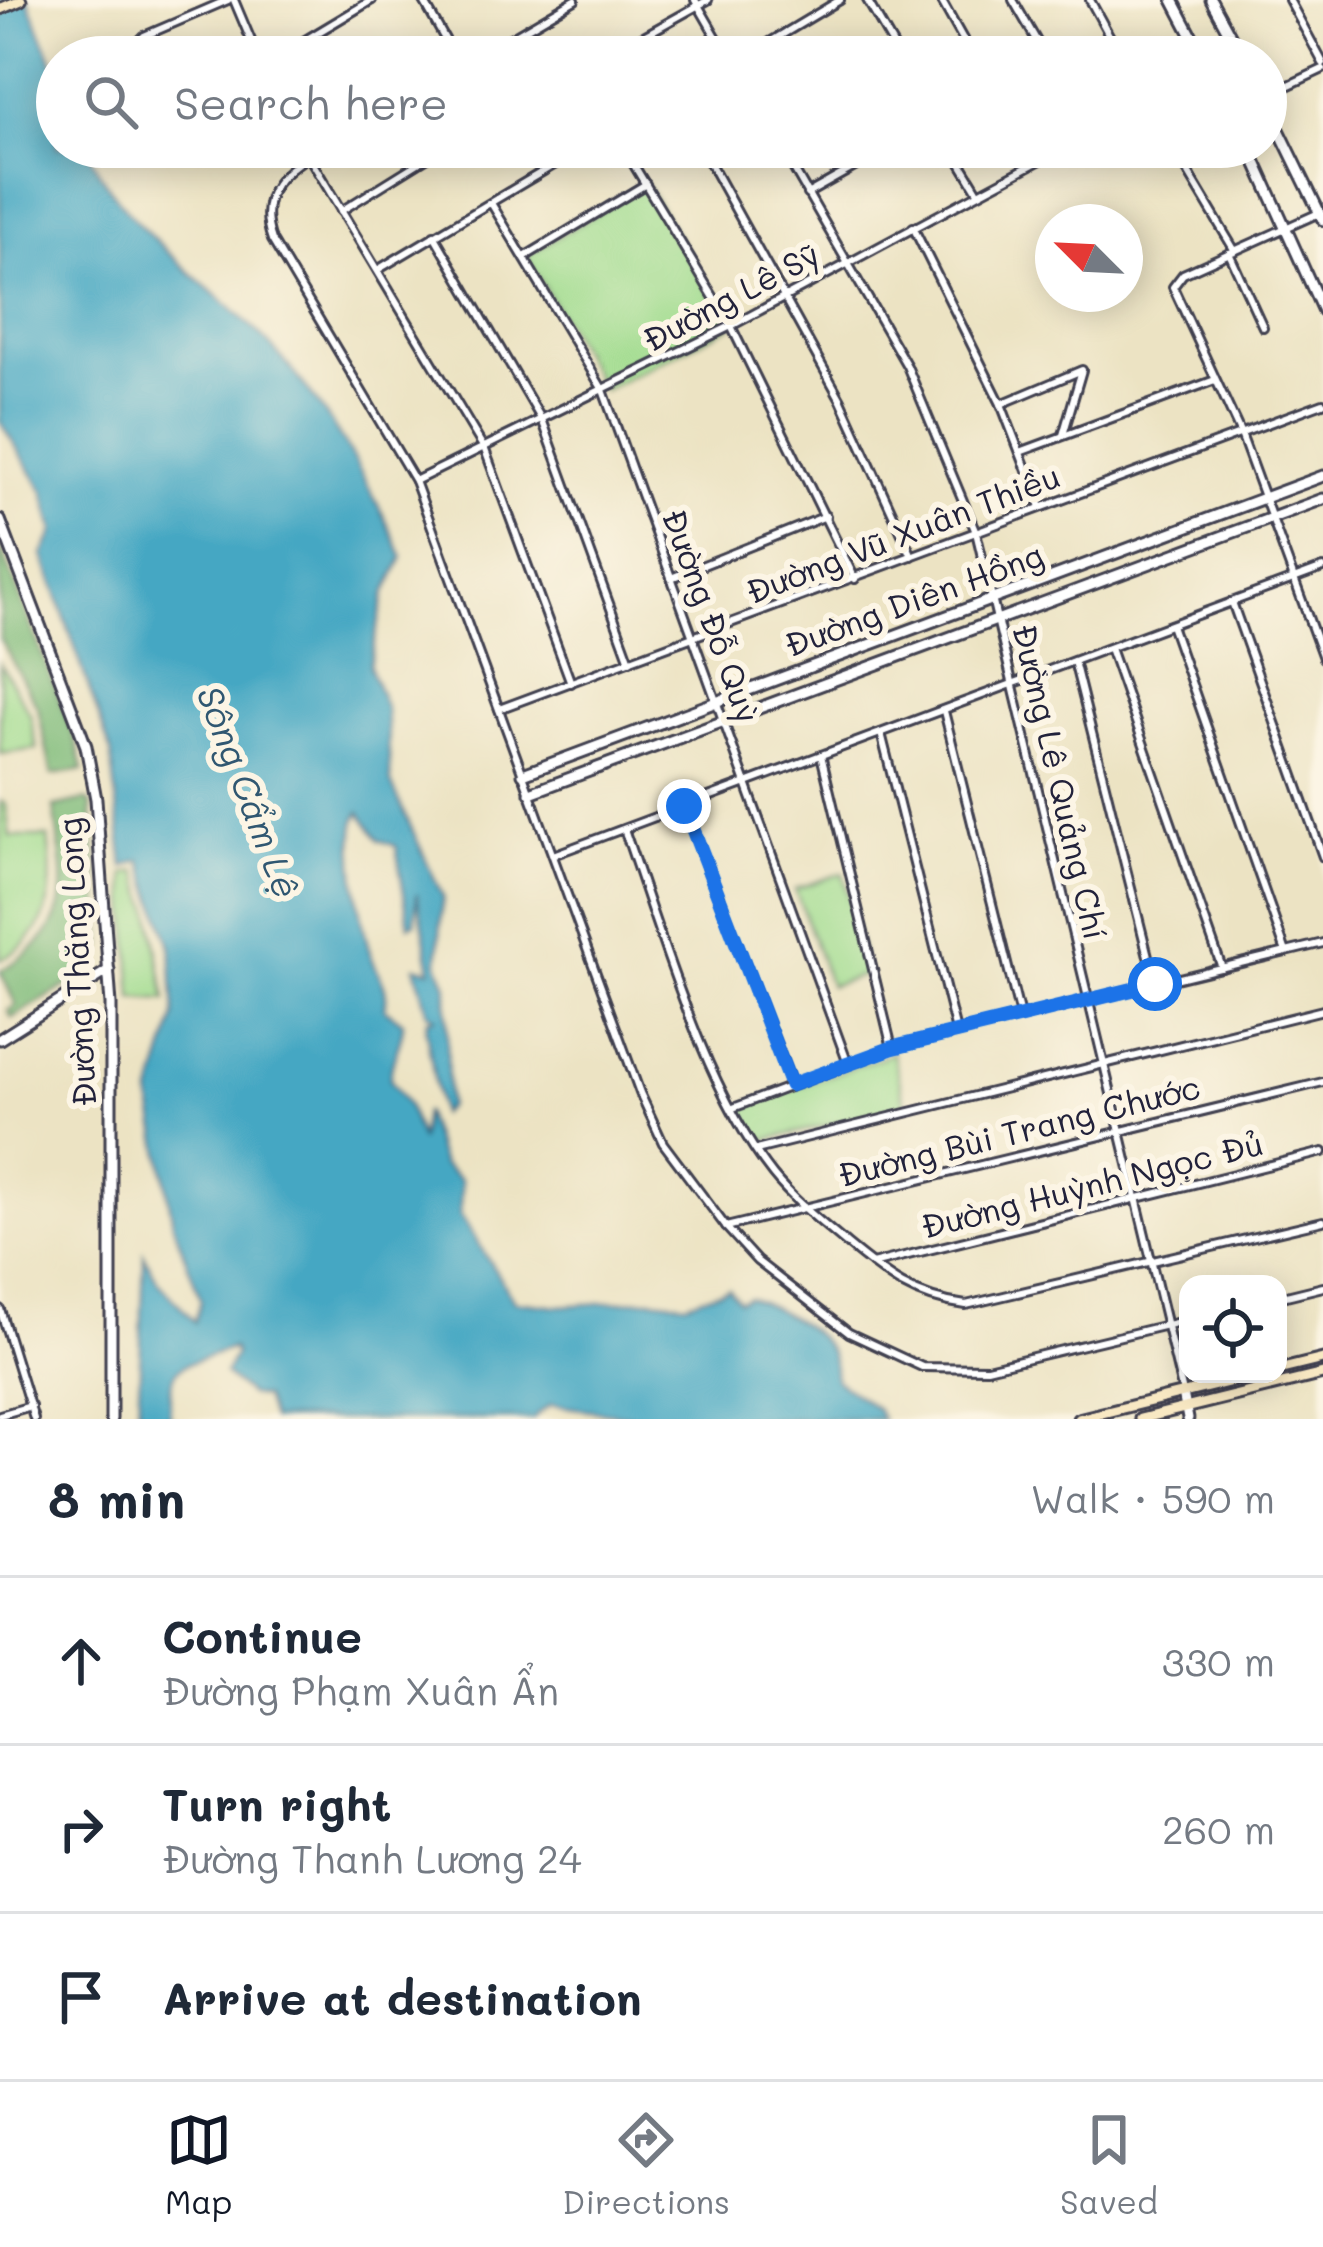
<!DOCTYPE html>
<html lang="en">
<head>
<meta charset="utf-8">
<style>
	:root { --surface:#fff; --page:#f2f2f3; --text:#1f2937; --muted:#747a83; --line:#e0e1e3; --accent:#111827 }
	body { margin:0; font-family:Mali,sans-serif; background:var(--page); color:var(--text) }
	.controls { position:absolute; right:36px; bottom:36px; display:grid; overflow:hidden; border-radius:24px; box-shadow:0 6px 30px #0003 }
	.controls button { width:108px; height:108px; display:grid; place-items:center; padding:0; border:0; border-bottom:3px solid var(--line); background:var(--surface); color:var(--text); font:60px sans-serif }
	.compass { position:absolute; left:1035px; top:204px; width:108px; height:108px; border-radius:50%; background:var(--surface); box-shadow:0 6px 30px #0003; rotate:294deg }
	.stop { position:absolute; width:36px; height:36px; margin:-27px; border:9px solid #1a73e8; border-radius:50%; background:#fff }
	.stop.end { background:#1a73e8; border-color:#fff; box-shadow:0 3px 12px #0008 }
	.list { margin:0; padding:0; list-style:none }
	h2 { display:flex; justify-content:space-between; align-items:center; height:156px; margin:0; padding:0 48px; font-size:51px }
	h2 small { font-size:39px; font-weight:400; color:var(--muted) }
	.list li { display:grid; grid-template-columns:78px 1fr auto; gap:36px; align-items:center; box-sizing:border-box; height:168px; padding:0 48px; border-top:3px solid var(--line) }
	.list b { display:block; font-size:45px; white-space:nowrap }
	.list p { margin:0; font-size:39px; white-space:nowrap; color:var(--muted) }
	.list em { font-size:39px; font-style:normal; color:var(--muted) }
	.icon { flex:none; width:66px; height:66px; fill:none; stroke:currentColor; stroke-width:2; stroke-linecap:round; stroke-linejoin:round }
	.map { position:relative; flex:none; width:1323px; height:1419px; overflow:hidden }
	.search { position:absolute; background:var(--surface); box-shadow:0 6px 30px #0003; left:36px; right:36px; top:36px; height:132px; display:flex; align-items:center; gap:30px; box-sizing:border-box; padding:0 42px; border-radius:66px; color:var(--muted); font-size:45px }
	.sheet { height:660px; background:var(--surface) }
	nav { display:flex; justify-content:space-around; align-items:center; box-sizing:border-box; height:168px; border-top:3px solid var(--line); background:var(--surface); font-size:33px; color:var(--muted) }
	nav a { display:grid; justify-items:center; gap:6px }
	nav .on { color:var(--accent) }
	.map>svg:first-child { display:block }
</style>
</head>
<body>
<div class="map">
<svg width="1323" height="1419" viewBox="0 0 1323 1419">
	<rect width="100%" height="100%" fill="#fcf5e5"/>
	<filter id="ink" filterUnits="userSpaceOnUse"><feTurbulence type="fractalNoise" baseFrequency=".00833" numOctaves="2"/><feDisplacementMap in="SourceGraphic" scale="24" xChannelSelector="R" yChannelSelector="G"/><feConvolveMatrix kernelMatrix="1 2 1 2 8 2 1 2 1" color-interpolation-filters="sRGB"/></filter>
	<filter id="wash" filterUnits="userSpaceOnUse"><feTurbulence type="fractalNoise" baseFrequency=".004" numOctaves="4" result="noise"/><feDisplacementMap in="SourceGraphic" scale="48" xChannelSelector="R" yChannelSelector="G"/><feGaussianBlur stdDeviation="2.7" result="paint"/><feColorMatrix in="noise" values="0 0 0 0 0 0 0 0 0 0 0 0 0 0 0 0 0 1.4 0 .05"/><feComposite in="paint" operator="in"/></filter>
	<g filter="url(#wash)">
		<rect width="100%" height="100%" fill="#ece3c3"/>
		<!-- green -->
		<g fill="#a1dc8f" stroke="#627f65" stroke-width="3">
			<polygon points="646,184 731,326 603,390 526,256"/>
			<polygon points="0,663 30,714 37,749 0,754"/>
			<path d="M0 801 6 805 10 837H48C54 890 54 934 0 960Z"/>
			<polygon points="137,871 151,912 166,1000 133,998 125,874"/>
			<polygon points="843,873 867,974 830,986 795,889"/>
			<polygon points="893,1053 906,1107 761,1141 742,1111 744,1106"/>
		</g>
		<!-- forest -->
		<g fill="#80bc7a" stroke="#516f5a" stroke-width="3">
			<polygon points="0,545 77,745 83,770 52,775 38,708 0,639"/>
			<path d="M86 800 91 804 103 946 78 979 12 1018 8 1011 16 1005 0 971C80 926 64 887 54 807Z"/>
		</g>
		<!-- water -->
		<path fill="#44a7c3" stroke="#33647f" stroke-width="3" d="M0 0H28L57 72V147H87C119 227 207 280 266 341 326 402 368 480 403 557L385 594 369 666 386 709 391 783 443 897 438 963 447 985 448 1106 440 1114 426 1030 427 1020 436 1017 428 1013 415 966 431 970 417 893 415 923 409 925 396 846 379 840 360 812C344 833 362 928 371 955 378 977 390 984 385 1009L403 1022C403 1044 390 1058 390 1079L408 1106 420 1141 424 1111 442 1165 461 1180 460 1214 514 1301 559 1306 653 1299 686 1303 728 1288 739 1301 748 1297C772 1306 829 1333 833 1361 835 1368 833 1374 836 1380L877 1409 882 1419H658L550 1405 533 1419H271L264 1397 249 1395 224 1374 235 1355 232 1348C181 1369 167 1357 170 1419H138L144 1255 157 1280 195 1322 201 1300 173 1224 151 1097 175 1017 171 946 141 860 124 867 111 752 43 555 54 531 44 492 0 421Z"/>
	</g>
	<g filter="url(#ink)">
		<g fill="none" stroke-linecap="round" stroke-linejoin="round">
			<!-- minor casing -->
			<g stroke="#403f4f" stroke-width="12">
				<g id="minor">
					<polyline points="234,0 258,57"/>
					<polyline points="423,0 455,57"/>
					<polyline points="695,0 728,57"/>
					<polyline points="867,0 900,57"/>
					<polyline points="941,0 973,57"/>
					<polyline points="1013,0 1046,57"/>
					<polyline points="1090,0 1121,57"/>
					<polyline points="1289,0 1323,63"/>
					<polyline points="140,57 137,43 144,36 228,0"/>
					<polyline points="277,57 372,0"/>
					<polyline points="478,57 575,0"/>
					<polyline points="606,57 708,0"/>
					<polyline points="745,57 840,0"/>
					<polyline points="1266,96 1323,69"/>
					<polyline points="303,147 485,450 571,683"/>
					<path d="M323 147C284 170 255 192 272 240L415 481 640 1093 663 1143 726 1227 757 1261 849 1333 922 1367 987 1368 1188 1320"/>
					<polyline points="623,147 731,326 855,579"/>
					<polyline points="701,147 841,400 912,556"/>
					<polyline points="781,147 907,366 976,532 1183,1393"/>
					<polyline points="951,147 977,190"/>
					<polyline points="1022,147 1027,164"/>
					<polyline points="1173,147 1235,251"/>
					<polyline points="807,194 890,147"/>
					<polyline points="491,203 603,390 848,1064"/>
					<polyline points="341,211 444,147"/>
					<polyline points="1319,213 1183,274 1173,287 1241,434 1323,658"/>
					<polyline points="913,227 1001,404 1041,507"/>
					<polyline points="434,235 543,422 630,661"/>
					<polyline points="1229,253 1263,327"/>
					<polyline points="526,256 646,184"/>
					<polyline points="379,269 584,147"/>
					<polyline points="1001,404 1082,370 1063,435"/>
					<polyline points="1020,452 1215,380"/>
					<polyline points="415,481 731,326 1065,147"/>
					<polyline points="671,578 826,516"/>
					<polyline points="1232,602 1323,857"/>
					<polyline points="1171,625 1286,952"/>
					<polyline points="1110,648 1222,968"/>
					<polyline points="1074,661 1155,984"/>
					<polyline points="499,709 1323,403"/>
					<polyline points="944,711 1020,1016"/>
					<polyline points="881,733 956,1031"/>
					<polyline points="821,755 892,1048"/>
					<polyline points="684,806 792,1085"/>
					<path d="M624 829C661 934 704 1088 773 1175 794 1201 821 1222 847 1244 887 1277 913 1298 966 1305L1323 1221"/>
					<polyline points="553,855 1323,568"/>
					<polyline points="733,1108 892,1048 1323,943"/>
					<polyline points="756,1150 1323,1010"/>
					<polyline points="726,1227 1323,1082"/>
					<polyline points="872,1264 1323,1152"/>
					<polyline points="1278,1298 1323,1287"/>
					<polyline points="0,1309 34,1419"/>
					<polyline points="0,1415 31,1406"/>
				</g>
			</g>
			<!-- tertiary casing -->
			<g stroke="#403f4f" stroke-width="15">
				<g id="tertiary">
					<polyline points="1173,0 1203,57"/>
					<polyline points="1211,0 1242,57"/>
					<polyline points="1266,103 1323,220"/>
					<polyline points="1249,147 1323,311"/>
					<polyline points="0,520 86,746 96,799 111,1005 111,1419"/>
					<polyline points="523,774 1323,476"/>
					<polyline points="530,793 1323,499"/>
					<polyline points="0,1039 109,970"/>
					<polyline points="1183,1393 1188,1419"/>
				</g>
			</g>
			<!-- secondary casing -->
			<g stroke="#403f4f" stroke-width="15">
				<g id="secondary">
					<polyline points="0,9 21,0"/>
					<polyline points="1278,1370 1323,1359"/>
					<polyline points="1078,1419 1261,1374"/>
					<polyline points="1140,1419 1323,1374"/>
				</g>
			</g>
			<!-- minor -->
			<use href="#minor" stroke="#fff" stroke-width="6"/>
			<!-- tertiary -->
			<use href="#tertiary" stroke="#fff" stroke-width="9"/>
			<!-- secondary -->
			<use href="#secondary" stroke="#f8e8c3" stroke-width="9"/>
		</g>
	</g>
	<g fill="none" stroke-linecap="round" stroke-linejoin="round" filter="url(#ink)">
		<!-- route -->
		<polyline stroke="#1a73e8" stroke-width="15" points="684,806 791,1085 892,1048 1155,984"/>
	</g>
	<g text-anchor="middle" stroke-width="12" stroke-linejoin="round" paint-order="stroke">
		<!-- street labels -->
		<g font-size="33" fill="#22223b" stroke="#fcf5e5">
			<text transform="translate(731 297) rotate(-28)" y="12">Đường Lê Sỹ</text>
			<text transform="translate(903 534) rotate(-21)" y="12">Đường Vũ Xuân Thiều</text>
			<text transform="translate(914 600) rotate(-20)" y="12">Đường Diên Hồng</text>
			<text transform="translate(711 616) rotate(70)" y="12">Đường Đỗ Quỳ</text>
			<text transform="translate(1060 782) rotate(77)" y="12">Đường Lê Quảng Chí</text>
			<text transform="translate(77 962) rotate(-93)" y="12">Đường Thăng Long</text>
			<text transform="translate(1019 1131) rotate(-14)" y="12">Đường Bùi Trang Chước</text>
			<text transform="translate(1092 1185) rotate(-14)" y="12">Đường Huỳnh Ngọc Đủ</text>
		</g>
		<!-- water labels -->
		<g font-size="36" font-style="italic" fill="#305771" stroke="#fcf5e5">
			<text transform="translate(248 792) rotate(69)" y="13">Sông Cẩm Lệ</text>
		</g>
	</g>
</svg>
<div class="controls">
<button><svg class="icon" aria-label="locate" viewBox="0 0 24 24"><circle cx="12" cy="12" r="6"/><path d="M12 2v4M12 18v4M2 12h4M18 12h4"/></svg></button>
</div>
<svg class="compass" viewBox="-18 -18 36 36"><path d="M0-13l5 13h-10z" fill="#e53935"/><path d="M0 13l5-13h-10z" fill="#747a83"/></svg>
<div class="stop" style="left:1155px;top:984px"></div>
<div class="stop end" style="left:684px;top:806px"></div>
<div class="search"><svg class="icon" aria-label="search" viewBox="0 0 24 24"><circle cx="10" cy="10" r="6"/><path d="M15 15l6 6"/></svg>Search here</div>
</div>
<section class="sheet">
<h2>8 min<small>Walk · 590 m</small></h2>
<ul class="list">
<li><svg class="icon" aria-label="ahead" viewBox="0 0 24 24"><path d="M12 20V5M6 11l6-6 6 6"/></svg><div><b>Continue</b><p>Đường Phạm Xuân Ẩn</p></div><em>330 m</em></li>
<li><svg class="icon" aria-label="right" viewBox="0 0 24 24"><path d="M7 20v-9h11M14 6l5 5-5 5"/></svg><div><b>Turn right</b><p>Đường Thanh Lương 24</p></div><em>260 m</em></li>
<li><svg class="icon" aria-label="arrive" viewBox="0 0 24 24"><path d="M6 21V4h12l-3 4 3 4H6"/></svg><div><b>Arrive at destination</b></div></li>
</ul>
</section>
<nav>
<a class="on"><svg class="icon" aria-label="map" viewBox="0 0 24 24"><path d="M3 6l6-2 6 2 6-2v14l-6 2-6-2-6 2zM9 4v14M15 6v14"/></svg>Map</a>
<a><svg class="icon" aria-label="directions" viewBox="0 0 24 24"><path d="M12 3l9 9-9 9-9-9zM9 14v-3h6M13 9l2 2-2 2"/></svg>Directions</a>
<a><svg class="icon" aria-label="saved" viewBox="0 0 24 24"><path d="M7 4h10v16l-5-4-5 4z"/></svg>Saved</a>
</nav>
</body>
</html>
